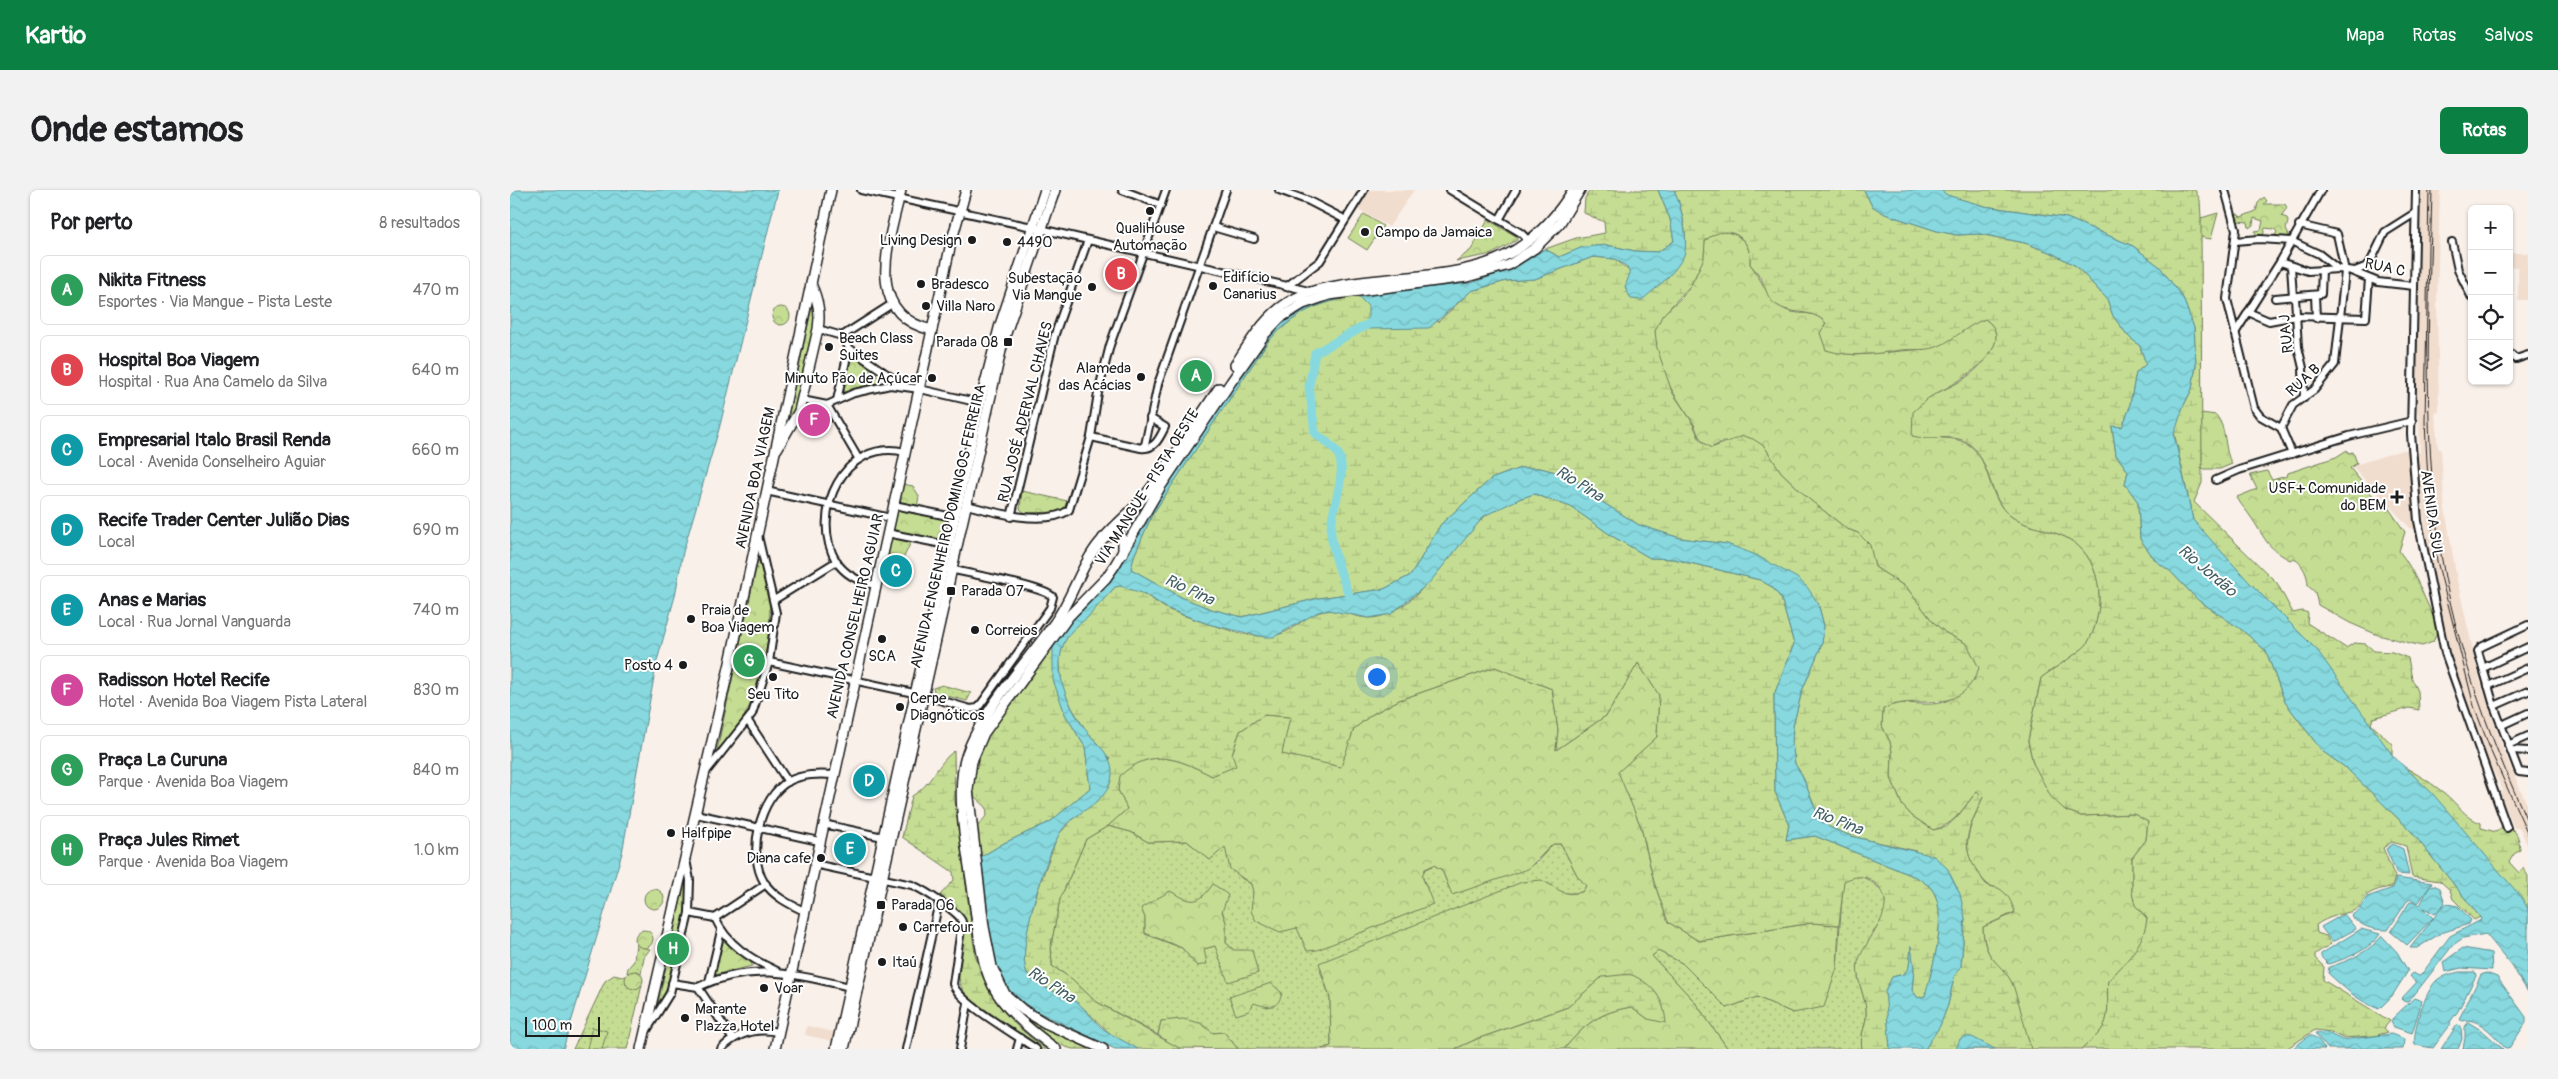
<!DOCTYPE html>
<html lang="pt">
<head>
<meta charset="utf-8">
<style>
	:root { --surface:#fff; --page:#f2f2f2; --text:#202124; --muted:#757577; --line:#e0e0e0; --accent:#0b8043 }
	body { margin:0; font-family:Pangolin,sans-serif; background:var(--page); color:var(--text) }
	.controls { position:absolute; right:15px; top:15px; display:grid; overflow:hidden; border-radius:8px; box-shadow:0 1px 4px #0004 }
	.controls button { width:45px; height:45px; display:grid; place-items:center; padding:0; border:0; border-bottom:1px solid var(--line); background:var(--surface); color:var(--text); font:25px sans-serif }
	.scale { position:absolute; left:15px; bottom:12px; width:75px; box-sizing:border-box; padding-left:5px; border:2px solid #1c1c1c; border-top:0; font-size:14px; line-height:18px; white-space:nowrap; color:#1c1c1c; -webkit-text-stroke:4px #fff; paint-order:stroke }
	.you { position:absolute; left:866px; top:486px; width:18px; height:18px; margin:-12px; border:4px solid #fff; border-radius:50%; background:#1a73e8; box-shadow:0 0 0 8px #1a73e833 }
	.badge { display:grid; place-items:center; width:32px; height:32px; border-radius:50%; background:var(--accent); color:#fff; font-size:16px; font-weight:700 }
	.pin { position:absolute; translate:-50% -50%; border:2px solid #fff; box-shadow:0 1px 5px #0006 }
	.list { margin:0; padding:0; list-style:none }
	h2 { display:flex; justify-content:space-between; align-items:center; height:65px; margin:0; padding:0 20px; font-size:21px }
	h2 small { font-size:16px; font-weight:400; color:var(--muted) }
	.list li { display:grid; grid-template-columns:32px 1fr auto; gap:15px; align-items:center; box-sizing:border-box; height:70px; margin:0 10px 10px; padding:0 10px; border:1px solid var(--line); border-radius:8px }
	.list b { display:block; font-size:19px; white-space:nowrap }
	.list p { margin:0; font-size:16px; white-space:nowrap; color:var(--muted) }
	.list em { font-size:16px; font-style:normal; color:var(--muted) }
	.icon { flex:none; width:28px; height:28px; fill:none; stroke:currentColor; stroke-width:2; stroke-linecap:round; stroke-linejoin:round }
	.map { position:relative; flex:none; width:2018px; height:859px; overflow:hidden; border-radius:8px }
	header { display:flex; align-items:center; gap:30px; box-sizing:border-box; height:70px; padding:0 25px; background:var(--accent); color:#fff }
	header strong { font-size:24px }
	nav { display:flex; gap:28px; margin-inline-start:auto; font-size:18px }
	.intro { display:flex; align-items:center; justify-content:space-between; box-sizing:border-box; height:120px; padding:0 30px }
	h1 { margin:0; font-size:35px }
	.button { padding:12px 22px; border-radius:8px; background:var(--accent); color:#fff; font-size:18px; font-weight:700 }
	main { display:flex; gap:30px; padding:0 30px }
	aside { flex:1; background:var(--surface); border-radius:8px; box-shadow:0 1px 4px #0004 }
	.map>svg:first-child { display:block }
</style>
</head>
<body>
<header>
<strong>Kartio</strong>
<nav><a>Mapa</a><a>Rotas</a><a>Salvos</a></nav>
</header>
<div class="intro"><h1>Onde estamos</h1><a class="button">Rotas</a></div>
<main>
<aside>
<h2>Por perto<small>8 resultados</small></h2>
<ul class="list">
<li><span class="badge" style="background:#2e9e5b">A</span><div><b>Nikita Fitness</b><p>Esportes · Via Mangue - Pista Leste</p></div><em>470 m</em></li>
<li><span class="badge" style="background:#e0444e">B</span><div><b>Hospital Boa Viagem</b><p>Hospital · Rua Ana Camelo da Silva</p></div><em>640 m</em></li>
<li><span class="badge" style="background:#0f9aa8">C</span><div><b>Empresarial Italo Brasil Renda</b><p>Local · Avenida Conselheiro Aguiar</p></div><em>660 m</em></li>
<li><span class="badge" style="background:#0f9aa8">D</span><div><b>Recife Trader Center Julião Dias</b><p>Local</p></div><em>690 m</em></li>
<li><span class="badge" style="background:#0f9aa8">E</span><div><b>Anas e Marias</b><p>Local · Rua Jornal Vanguarda</p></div><em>740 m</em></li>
<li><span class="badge" style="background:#d1479c">F</span><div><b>Radisson Hotel Recife</b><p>Hotel · Avenida Boa Viagem Pista Lateral</p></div><em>830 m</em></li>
<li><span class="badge" style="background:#2e9e5b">G</span><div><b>Praça La Curuna</b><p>Parque · Avenida Boa Viagem</p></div><em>840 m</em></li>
<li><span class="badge" style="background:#2e9e5b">H</span><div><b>Praça Jules Rimet</b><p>Parque · Avenida Boa Viagem</p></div><em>1.0 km</em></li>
</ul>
</aside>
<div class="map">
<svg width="2018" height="859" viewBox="0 0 2018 859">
	<defs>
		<pattern id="grass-dots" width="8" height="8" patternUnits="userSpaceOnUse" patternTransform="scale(1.25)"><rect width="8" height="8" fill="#c5dd93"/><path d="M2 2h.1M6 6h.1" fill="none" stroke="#a9bd7e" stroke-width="1.8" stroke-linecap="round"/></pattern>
		<pattern id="forest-crowns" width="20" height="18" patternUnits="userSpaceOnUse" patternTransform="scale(1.25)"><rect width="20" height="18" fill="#c5dd93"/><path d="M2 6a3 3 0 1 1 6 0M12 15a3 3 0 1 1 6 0" fill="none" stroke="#a9bd7e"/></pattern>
		<pattern id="wetland-marsh" width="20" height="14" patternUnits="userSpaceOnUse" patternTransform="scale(1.25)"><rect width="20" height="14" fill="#c5dd93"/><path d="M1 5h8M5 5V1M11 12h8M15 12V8" fill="none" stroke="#a9bd7e"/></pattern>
		<pattern id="water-waves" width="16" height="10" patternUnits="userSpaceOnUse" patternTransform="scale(1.25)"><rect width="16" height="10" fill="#87d9df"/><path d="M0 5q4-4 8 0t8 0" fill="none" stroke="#74babf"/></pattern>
	</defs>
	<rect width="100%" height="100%" fill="#f9f0e9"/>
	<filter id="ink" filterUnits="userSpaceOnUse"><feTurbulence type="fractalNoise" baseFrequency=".02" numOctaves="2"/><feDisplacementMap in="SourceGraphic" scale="10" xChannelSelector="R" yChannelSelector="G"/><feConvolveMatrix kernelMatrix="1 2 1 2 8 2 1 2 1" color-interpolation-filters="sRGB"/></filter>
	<g filter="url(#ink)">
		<!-- built -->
		<g fill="#f1ddce">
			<polygon points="854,0 904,0 879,37 843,17"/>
			<polygon points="1910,0 1930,0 1927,113 1929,222 1925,223 1928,258 1931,259 1934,312 1947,390 1970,491 1994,562 2018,617 2018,657 2010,638 2004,638 1990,604 1993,600 1976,568 1958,518 1938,454 1922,378 1910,304 1908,264 1910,262 1909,226 1906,217 1906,146"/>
			<polygon points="1999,63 2018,63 2018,110 2008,110 2008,77 1999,77"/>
			<polygon points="1892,260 1898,260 1900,264 1906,338 1901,339 1842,276"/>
			<polygon points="297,836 324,842 322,851 295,845"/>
		</g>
		<!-- grass -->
		<g fill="url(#grass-dots)" stroke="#707c58" fill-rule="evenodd">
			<polygon points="432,495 461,503 457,511 425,503 423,498"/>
			<path d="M598 636 621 642 638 652 677 651 700 670 715 656 731 688 741 694 744 702 742 708 787 738 922 714 912 685 915 679 924 675 932 680 942 705 1026 673 1043 654H1051L1067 685 1076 696 1072 702C1058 705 1049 703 1038 693L810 780 820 808 821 856 812 859H728L714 842 703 843 690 833 651 831 648 845 585 811 562 789 542 776 541 755 550 709 576 649ZM703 695 716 732V753L724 760 705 756 693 759 687 776 672 758 635 744V728L675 710 685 711 693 709Z"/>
			<path d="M1347 685C1366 691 1382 706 1373 728 1371 735 1363 740 1360 747 1356 758 1352 772 1349 784 1348 795 1355 807 1356 818 1358 835 1349 842 1352 859H1218L1184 811 1142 766 1148 761 1172 773 1217 818 1247 807 1283 823 1327 778 1333 691Z"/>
			<polygon points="126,753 131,757 140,759 134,767 131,783 127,781 117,783 118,778 124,771"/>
			<path d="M104 785 112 787 116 786V794C121 800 126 800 132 795L117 859H63L95 791Z"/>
			<path d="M498 812 513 826 579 859C574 859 568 859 563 859 544 856 510 826 498 812Z"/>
		</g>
		<!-- forest -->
		<g fill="url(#forest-crowns)" stroke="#707c58">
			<polygon points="1754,7 1757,11 1754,14 1775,14 1777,18 1771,26 1777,28 1778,32 1776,39 1780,48 1764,47 1767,42 1764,39 1755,38 1753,46 1747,47 1745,41 1751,40 1753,31 1744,28 1743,35 1739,38 1738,32 1727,31 1726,25 1728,24 1731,27 1746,21 1748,13"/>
			<polygon points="1708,23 1701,49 1690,47 1691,28"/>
			<polygon points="978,30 1006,46 1007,50 982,64 946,71 961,60"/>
			<path d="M1215 42C1232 44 1242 57 1240 74 1252 89 1258 112 1276 120 1293 127 1301 118 1316 133V160L1345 165 1414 159 1428 156 1465 132 1475 129C1512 154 1448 193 1427 203L1432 248C1488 248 1469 305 1502 327 1519 339 1545 339 1562 351 1594 372 1596 423 1577 454 1571 462 1541 480 1531 488L1518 551 1523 573 1555 620 1571 626 1624 624 1638 632 1636 650 1622 668V702L1625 715 1637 728C1636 754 1615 773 1598 791 1596 808 1602 829 1589 843 1584 849 1577 853 1571 859H1521L1494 782C1480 770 1473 756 1473 737L1505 723C1500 716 1496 705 1490 700 1486 696 1479 697 1476 693 1446 662 1458 641 1473 607L1467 601C1454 617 1445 635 1423 640L1402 626 1392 615 1381 588 1382 562 1380 552 1372 536 1373 519C1392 508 1409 517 1430 513 1444 510 1455 498 1465 489L1457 454 1436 443 1423 432 1397 398 1365 377 1363 369 1348 343 1337 339 1300 310 1271 282 1254 256 1212 252 1201 258C1184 246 1190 242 1180 228 1165 207 1141 169 1145 141 1147 125 1163 117 1173 106 1186 90 1193 71 1195 51L1204 43Z"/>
			<polygon points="303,112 308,127 288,221 276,235"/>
			<circle cx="271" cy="126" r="9"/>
			<polygon points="341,167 345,167 367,185 369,190 367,194 335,202 333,198"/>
			<path d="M1691 223 1706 225C1718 239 1713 260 1722 274L1710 279H1692Z"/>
			<path d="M1837 260 1838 263 1843 262 1847 273 1840 278 1868 312 1873 310 1895 342 1889 361C1907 383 1915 413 1929 438L1923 452 1912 456 1868 445 1840 433 1808 415 1805 402 1798 396C1798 385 1793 375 1784 368L1780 370C1755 357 1755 347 1740 326 1735 318 1731 316 1727 307L1747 299 1740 285 1757 281 1762 290 1777 286 1778 283 1826 267Z"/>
			<polygon points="392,294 403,296 409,306 407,318 390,312"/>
			<polygon points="512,301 557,311 558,314 553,320 548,322 515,323 510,319"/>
			<polygon points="390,319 438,329 440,333 436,349 432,351 384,341 383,338 386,321"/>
			<polygon points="383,347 409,352 401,352 393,369 378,365 380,351"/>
			<path d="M248 370C271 403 256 482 239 517 232 532 220 548 207 560Z"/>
			<path d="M1128 473 1149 505 1147 547 1109 582 1131 637 1144 692 1158 732 1189 751 1302 733 1329 735 1327 778 1314 817 1283 823 1247 807 1217 818 1172 773 1148 761 1142 766 1184 811 1218 859H1054C1075 834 1089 822 1122 817L1138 829 1092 787 1058 817 967 849 945 859H812L821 856 820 808 809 773 1012 692 1031 690C1049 698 1051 707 1072 702L1076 696 1067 685 1051 654H1043L1018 679 942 705 932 680 924 675 915 679 912 686 923 714 807 760 797 761 787 738 770 742 746 731 741 721 743 702 741 694 720 679 715 657 700 670 677 651 638 652 621 642 598 636 617 619 608 600 609 586C641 557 668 568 702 586L722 564 730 541 754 525 780 527 830 577 844 539 861 525 889 510 985 477 1042 499 1048 540 1046 560 1097 525Z"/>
			<path d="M177 693C178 724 166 793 147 818L174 694Z"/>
			<path d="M703 694 718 705 712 722 716 732V753L724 760H742L748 783 718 792 705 756 694 759 697 774 687 776 672 758 635 743V728L631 718 660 701C682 713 688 716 703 694Z"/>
			<circle cx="144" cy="709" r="10"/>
			<circle cx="134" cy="749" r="9"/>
			<polygon points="212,749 241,770 242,776 204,785"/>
			<circle cx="124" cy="790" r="9"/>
			<path d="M761 793 772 803C768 820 758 818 744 813L739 821 726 825 719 807Z"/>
			<polygon points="673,829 690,833 703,843 714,842 728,859 667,858 648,845 651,831"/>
		</g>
		<!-- wetland -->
		<g fill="url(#wetland-marsh)" stroke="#707c58">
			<polygon points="1080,0 1148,0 1160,29 1164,51 1148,62 1125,61 1097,55 1073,57 1049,67 1035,59 1066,48 1095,43 1094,32 1074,23 1075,8"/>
			<path d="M1164 0H1354L1362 16 1375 24 1427 41 1447 45 1469 44 1515 53 1542 63 1566 76 1597 109 1603 126 1618 146 1630 156 1636 174 1626 183 1619 220 1612 237H1602L1606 265 1618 281 1615 294 1628 312 1630 349 1646 371 1660 381 1688 410 1730 438 1756 461 1775 512 1812 561 1836 578 1901 641 1970 727 1964 730 1943 709 1940 700 1930 691 1902 687 1896 656 1882 652 1873 658 1885 687 1882 697C1874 698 1863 700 1856 706 1851 711 1851 718 1843 721 1830 725 1819 726 1806 735L1807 743 1816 746 1821 754 1805 764V768L1814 777 1813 790 1880 831 1874 838 1878 842 1864 846 1832 848 1821 842 1805 840 1776 859H1571C1577 853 1584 849 1589 843 1602 829 1596 808 1598 791 1615 773 1635 754 1637 728L1625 715 1622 702V668L1636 650 1638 632 1624 624 1571 626 1555 620 1541 607 1523 573 1518 551 1531 488C1541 480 1571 462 1577 454 1596 423 1594 372 1562 351 1545 339 1519 339 1502 327 1478 311 1482 270 1458 253 1444 243 1419 251 1402 246L1403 222C1408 218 1412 213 1417 209 1430 200 1445 196 1458 186 1475 173 1501 146 1475 129 1458 135 1446 148 1429 156 1418 161 1404 159 1391 160 1365 164 1342 168 1316 160L1310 143 1316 133C1301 117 1283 127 1265 114 1257 108 1256 99 1252 90 1250 85 1244 79 1240 74 1243 47 1216 31 1195 51L1194 68 1181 95 1152 126 1145 141 1147 158 1162 202 1181 230 1190 250 1201 258 1233 246 1243 249 1254 256 1271 282 1300 310 1337 339 1348 343 1360 355 1365 377 1397 398 1423 432 1436 443 1457 454 1469 478C1449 531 1407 501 1373 519L1372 536 1380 552 1382 562 1381 588 1392 615 1402 626 1423 640 1436 637 1448 626 1467 601 1473 607C1461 635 1447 654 1468 682 1471 686 1473 692 1477 695 1480 697 1485 697 1488 698 1499 704 1501 712 1505 722L1473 737C1473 774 1495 772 1504 798 1511 818 1515 839 1521 859H1415L1430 835 1438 815 1444 787 1451 776 1455 728 1406 661 1341 646 1319 637 1309 628 1292 585 1285 574 1282 553 1283 536 1292 501 1312 454 1314 436 1308 413 1217 354 1170 348 1129 335 1092 312 1061 286 1030 278H1010L981 289 931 334 901 385 874 399 809 408 732 427 701 419 673 408 621 379 624 366 642 325 759 150C791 120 801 116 843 106L850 108 858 116 928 132 961 101 996 91 1025 89 1083 67 1105 69 1143 101C1153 90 1167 79 1173 65 1180 51 1171 14 1164 0Z"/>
			<path d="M1431 0H1685L1690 10 1691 28 1692 293 1684 312 1767 393 1783 423 1792 421 1798 423 1797 433 1836 458 1844 453 1856 454 1864 461 1882 462 1898 468 1902 489 1908 501 1909 520 1899 518 1863 528 1861 534 1882 554V570C1900 580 1918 590 1934 603 1947 613 1955 628 1971 633V638L1986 642 1994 635C2007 640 2009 646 2010 660L2004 664 1999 672 2009 683 2013 678 2018 686V738L2012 720 1992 693 1861 551 1791 454 1749 404 1737 399 1703 368 1683 330 1663 237 1682 199 1686 175 1684 138 1673 108 1650 77 1623 56 1557 28 1474 16 1436 5Z"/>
			<path d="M1024 304 1061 317 1102 346 1140 368 1164 369 1250 390 1262 397 1271 408 1284 454 1264 505 1265 602 1279 635 1276 650 1305 646 1408 688C1412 691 1417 694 1421 698 1440 722 1422 779 1415 806L1408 808 1402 800 1404 779 1401 759 1399 777 1394 784 1382 787 1376 801 1380 859H1352C1349 842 1358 835 1356 818 1354 804 1345 787 1348 772 1355 748 1393 717 1365 693 1354 684 1346 686 1334 691L1329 735 1302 733 1189 751 1158 732 1144 692 1131 637 1108 582 1147 547 1149 505 1128 473 1097 525 1046 560 1048 540 1042 499 985 477 889 510 861 525 844 539 831 577 772 564 780 527 754 525 730 541 722 564 726 576 702 586C668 568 641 557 610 586L608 600 617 619 598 636 576 649 550 709 541 755 542 776 562 789 585 811 671 859C658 859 642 859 629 859 608 856 587 830 572 817 557 804 537 801 522 789 497 771 537 677 545 652L549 644 563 629 600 569C574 539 532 490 557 447 565 434 594 410 605 397 624 391 644 413 659 420 672 425 686 430 699 434 723 441 756 454 779 440 791 433 800 423 815 421 830 418 845 428 859 428 904 428 944 356 973 328 985 316 1008 309 1024 304Z"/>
			<path d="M547 447 555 524 575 557 580 598 540 632 494 653 471 667 467 637 477 625 476 617 464 606C461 586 467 567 475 549Z"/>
			<path d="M444 561 445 611 465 764C477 808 499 833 536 859H528C506 843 467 822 453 800 441 781 459 746 454 728 451 718 438 711 430 705L444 690 443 682 392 647 402 606C422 595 427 573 444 561Z"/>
			<path d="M1120 784C1143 794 1154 808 1156 833L1138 829 1122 817C1089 822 1075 834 1054 859H945L967 849 1058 817 1092 787Z"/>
		</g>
		<!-- pitch -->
		<g fill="#c5dd93" stroke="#707c58">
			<polygon points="854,24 873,36 857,60 838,48"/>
			<polygon points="82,837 97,841 92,859 77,859"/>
		</g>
		<!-- water -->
		<g fill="url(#water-waves)" stroke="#5c8d91">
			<polygon points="0,0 268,0 209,239 173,362 165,406 147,471 112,663 53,859 0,859"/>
			<path d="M1148 0H1164C1171 14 1179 50 1174 65 1166 83 1146 98 1132 110L1121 109 1115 97 1120 83 1116 76 1105 69 1083 67 1025 89 996 91 961 101 919 138 858 139V116L850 108 843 106C801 116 791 120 759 150L642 325 624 366 621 379 673 408 701 419 732 427 809 408 874 399 901 385 931 334 981 289 1010 278H1030L1061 286 1092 312 1129 335 1170 348 1217 354 1246 365 1287 388 1297 397 1308 413 1314 436 1312 454 1292 501 1283 536 1282 553 1285 574 1292 585 1309 628 1319 637 1341 646 1424 666 1437 678 1450 704 1455 728 1451 776 1444 787 1438 815 1430 836 1415 859H1380L1375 801 1382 787 1394 784 1399 777 1401 756 1404 779 1402 800 1408 808 1415 806C1422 779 1440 722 1421 698 1417 694 1412 691 1408 688L1305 646 1276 650 1279 635 1265 602 1264 505 1284 454 1271 408 1262 397 1250 390 1164 369 1140 368 1102 346 1061 317 1024 304 1009 309 974 326 919 393 881 424 859 428 818 420 808 422 764 447H754L698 434 658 419 635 404 610 396 605 397C596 407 586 418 577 428 571 433 562 439 558 446 538 476 559 520 579 544 588 555 602 566 602 581 603 610 572 618 555 636 538 654 505 761 517 783 524 797 549 802 562 809 574 816 582 829 592 838 603 846 616 852 628 859H605L522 819 498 800 487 779 482 762 471 667 494 653 540 632 580 598 575 557 555 524 543 490V458L547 447 563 427 602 388 615 370 639 321 756 146 782 123 816 108 961 93 1002 79 1035 59 1049 67 1073 57 1097 55 1125 61 1148 62 1164 51 1160 29Z"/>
			<polygon points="1354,0 1431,0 1437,5 1474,16 1557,28 1623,56 1650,77 1673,108 1684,138 1686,175 1682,199 1673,217 1664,245 1683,330 1740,393 1807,460 1883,566 1922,603 2012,708 2018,719 2018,802 2002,776 1976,744 1953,748 1943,755 1904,805 1897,812 1893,811 1892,808 1906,793 1900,786 1903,783 1909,786 1911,785 1940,746 1971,730 1970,727 1901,641 1836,578 1812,561 1775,512 1756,461 1732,440 1688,410 1660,381 1646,371 1630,349 1628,312 1615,294 1618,281 1606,265 1602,236 1612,237 1619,220 1626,183 1636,174 1630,156 1618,146 1603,126 1597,109 1566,76 1542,63 1515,53 1470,44 1447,45 1427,41 1375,24 1362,16"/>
			<polygon points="1883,654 1893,659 1899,685 1887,684 1876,659"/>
			<path d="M1886 688 1922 693 1908 713 1901 709 1897 711 1878 740C1863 740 1852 737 1841 726L1849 720 1857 707 1883 698Z"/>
			<polygon points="1923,695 1930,698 1935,713 1925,724 1912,717 1923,728 1897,755 1881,742 1899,713 1902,711 1910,715 1918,699"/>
			<polygon points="1937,714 1948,716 1961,730 1959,734 1931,743 1907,758 1900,758 1933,716"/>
			<polygon points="1834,724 1846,739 1822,752 1811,737"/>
			<path d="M1851 739 1870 744C1860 760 1836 769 1818 774L1811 767V764Z"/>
			<path d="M1872 746 1887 762 1898 781 1882 806 1869 819C1848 811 1834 798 1818 783L1819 777C1839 771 1859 762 1872 746Z"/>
			<polygon points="1953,758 1981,763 1982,780 1951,778 1935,782 1933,772"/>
			<path d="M1949 782H1965L1966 786 1948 821 1940 832 1941 834 1923 858 1905 855C1902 840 1916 800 1927 790 1933 785 1942 784 1949 782Z"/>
			<path d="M1976 783 1987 787 2016 827V833L1999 858H1995C1985 846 1968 826 1952 831L1949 829 1971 785Z"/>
			<polygon points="1904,808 1912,811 1902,843 1884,837 1881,832 1884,827"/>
			<polygon points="1958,832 1974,842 1993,859 1953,859 1955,848 1955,837"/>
			<polygon points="1947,835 1951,836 1952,849 1948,859 1931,859"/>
			<polygon points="1816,842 1832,850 1881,844 1894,849 1893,859 1818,859 1805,843"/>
			<polygon points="1800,845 1808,849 1815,859 1782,859"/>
			<polygon points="1454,847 1462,847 1485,859 1446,859 1450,849"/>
		</g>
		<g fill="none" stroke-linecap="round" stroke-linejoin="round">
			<!-- river -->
			<path stroke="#87d9df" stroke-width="9" d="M841 411C833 388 824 369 821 344 819 322 841 278 826 261 821 254 812 249 805 243L799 196 805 163 864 131 865 126"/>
			<!-- minor casing -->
			<g stroke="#1c1c1c" stroke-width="10">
				<g id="minor">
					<polyline points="351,0 522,37 799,101"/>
					<polyline points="612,0 651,15"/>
					<polyline points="769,0 799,11 834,29"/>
					<polyline points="940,0 1011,43 1020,52"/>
					<polyline points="1715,0 1726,40 1717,109 1744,218 1750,226 1771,238"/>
					<polyline points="1906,0 1901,244 1908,331 1935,463 1997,638"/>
					<polyline points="989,30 1006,0"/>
					<polyline points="703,37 744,49"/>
					<polyline points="1725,51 1750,49 1781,51 1809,64 1828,79 1845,81 1855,77 1861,71 1875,42 1905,23"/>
					<polyline points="1942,52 1948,80 1962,108"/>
					<polyline points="1770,72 1798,81 1828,79"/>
					<polyline points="1781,76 1783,107"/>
					<polyline points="1841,81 1868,92 1904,96"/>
					<polyline points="776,97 810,71 854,0"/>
					<polyline points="1805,105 1806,128"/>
					<polyline points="1785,107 1788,157 1793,178 1794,208"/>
					<polyline points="1765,108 1811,104 1812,80"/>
					<polyline points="1738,122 1759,131 1787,126 1856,128 1859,89"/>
					<polyline points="308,139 332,146 339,158 393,195"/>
					<polyline points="1725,143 1770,72 1811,0"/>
					<polyline points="332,146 382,114"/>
					<polyline points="1999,163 2006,169 2018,165"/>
					<polyline points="292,210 317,215 344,203 380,195 410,199 470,213"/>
					<polyline points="327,210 339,158"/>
					<polyline points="317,215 348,268"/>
					<polyline points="1771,238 1783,215 1804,200 1825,174 1835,81 1827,44 1789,35"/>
					<polyline points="1771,238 1782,264"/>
					<polyline points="581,247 631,258 635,255 648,194 716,0"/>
					<path d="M631 258C645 260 650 247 655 237L640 228"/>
					<polyline points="1706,290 1729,280 1839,246 1902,231"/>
					<polyline points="256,301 381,328"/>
					<polyline points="384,315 443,327"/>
					<path d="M457 315C482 322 536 337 559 320L581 247 588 203 600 155 656 0"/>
					<polyline points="501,327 545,144 578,50"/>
					<polyline points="377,343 437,355"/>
					<path d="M365 395C350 392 335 385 326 371 299 325 333 247 395 262"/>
					<polyline points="264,410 327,371"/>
					<polyline points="2018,435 1971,457 1968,461 1984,516 2009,582 2018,583"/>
					<path d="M259 472 413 505 460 519 468 518 540 418 543 407C534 397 457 383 439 379"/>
					<polyline points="1973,478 2018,457"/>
					<polyline points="1978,496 2018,478"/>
					<polyline points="1984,516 2018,501"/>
					<polyline points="238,531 278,592"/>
					<polyline points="1992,535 2018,523"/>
					<polyline points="1998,555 2018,546"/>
					<polyline points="2001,560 2018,561"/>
					<polyline points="196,582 242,524 259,472 266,423 248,346"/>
					<polyline points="186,624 309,651"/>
					<polyline points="313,634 373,647"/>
					<path d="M304 674 402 695C412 699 452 724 452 732L443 794C448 812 508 846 526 859"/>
					<path d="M294 721C279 714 263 706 254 692 237 664 249 607 279 591 293 584 308 584 324 585"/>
					<polyline points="179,723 205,728"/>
					<path d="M205 728C217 755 241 769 267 781"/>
					<polyline points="205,728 256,694"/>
					<polyline points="199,792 211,741"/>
					<polyline points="162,793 188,797 222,848"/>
					<path d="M188 797C242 772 284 784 340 797"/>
					<polyline points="137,840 160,803 179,723 180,690 176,670"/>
					<path d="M211 859C227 843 245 837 268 842"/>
					<polyline points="396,859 429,712"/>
					<polyline points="450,859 458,813"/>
					<polyline points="507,859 510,848"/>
				</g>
			</g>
			<!-- major casing -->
			<g stroke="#1c1c1c" stroke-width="12">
				<g id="major">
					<path d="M391 0C380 49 351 124 422 140"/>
					<path d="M725 175C738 155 751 133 770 118 792 101 817 97 844 93 939 80 1006 92 1063 0"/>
					<path d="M267 259 289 221 308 139C311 123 308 109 301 94"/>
					<polyline points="593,348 602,344 610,345 613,351 613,363"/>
					<polyline points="131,859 220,473 321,0"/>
					<polyline points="265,859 441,53 456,0"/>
					<polyline points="326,859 470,213 489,138 535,0"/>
					<polyline points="334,859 493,152 545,0"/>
					<path d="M546 859C474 806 474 789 463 703 458 665 447 617 453 579 460 533 518 471 545 432 561 410 568 383 584 360 599 338 621 324 637 303 663 270 685 233 709 198"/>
					<polyline points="593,859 535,833 513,820 495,804 482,777 474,737 458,599 462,571 474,543 559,426 596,388 605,375 651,296 721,192 755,144 770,128 793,114 819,105 957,87 999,75 1025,58 1050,33 1070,0"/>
				</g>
			</g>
			<!-- minor -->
			<use href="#minor" stroke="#fff" stroke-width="6"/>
			<!-- major -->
			<use href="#major" stroke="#fff" stroke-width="9"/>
			<!-- tram -->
			<polyline stroke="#1c1c1c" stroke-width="1" points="1919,0 1915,232 1919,311 1927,371 1964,516 1982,564 2018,644"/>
			<!-- rail -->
			<path stroke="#1c1c1c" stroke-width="1" d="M1922 0C1919 127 1911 256 1934 382 1950 469 1982 552 2018 633"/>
		</g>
	</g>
	<!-- markers -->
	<g fill="#1c1c1c" stroke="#fff" stroke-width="2">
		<circle cx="640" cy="21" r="5"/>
		<circle cx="855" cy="42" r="5"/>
		<circle cx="462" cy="50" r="5"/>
		<circle cx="497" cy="52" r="5"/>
		<circle cx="411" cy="94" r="5"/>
		<circle cx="703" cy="96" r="5"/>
		<circle cx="582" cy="97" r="5"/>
		<circle cx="416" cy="116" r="5"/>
		<rect x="493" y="147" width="10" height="10" rx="2.5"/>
		<circle cx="319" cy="157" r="5"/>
		<circle cx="631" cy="187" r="5"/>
		<circle cx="422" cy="188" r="5"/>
		<path d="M1884.5 299.5h5v5h5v5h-5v5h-5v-5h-5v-5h5z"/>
		<rect x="436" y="396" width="10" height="10" rx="2.5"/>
		<circle cx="181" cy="429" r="5"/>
		<circle cx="465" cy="440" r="5"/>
		<circle cx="372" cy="449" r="5"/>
		<circle cx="173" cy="475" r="5"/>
		<circle cx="263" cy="487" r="5"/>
		<circle cx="390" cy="517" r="5"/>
		<circle cx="161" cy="643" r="5"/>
		<circle cx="311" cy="668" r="5"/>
		<rect x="366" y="710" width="10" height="10" rx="2.5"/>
		<circle cx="393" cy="737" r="5"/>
		<circle cx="372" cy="772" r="5"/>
		<circle cx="254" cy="798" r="5"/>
		<circle cx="175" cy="828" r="5"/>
	</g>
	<g text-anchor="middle" stroke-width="4" stroke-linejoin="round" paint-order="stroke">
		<!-- poi labels -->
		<g font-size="15" fill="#1c1c1c" stroke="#fff" text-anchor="start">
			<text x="640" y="43" text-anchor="middle">QualiHouse<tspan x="640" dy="17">Automação</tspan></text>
			<text x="865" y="47">Campo da Jamaica</text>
			<text x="452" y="55" text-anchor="end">Living Design</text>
			<text x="507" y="57">4490</text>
			<text x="713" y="92">Edifício<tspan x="713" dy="17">Canarius</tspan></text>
			<text x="572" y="93" text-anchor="end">Subestação<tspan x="572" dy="17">Via Mangue</tspan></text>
			<text x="421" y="99">Bradesco</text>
			<text x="426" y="121">Villa Naro</text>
			<text x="329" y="153">Beach Class<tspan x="329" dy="17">Suites</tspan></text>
			<text x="488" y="157" text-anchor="end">Parada 08</text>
			<text x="621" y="183" text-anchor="end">Alameda<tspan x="621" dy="17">das Acácias</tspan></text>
			<text x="412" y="193" text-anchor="end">Minuto Pão de Açúcar</text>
			<text x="1876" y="303" text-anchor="end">USF+ Comunidade<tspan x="1876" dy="17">do BEM</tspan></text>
			<text x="451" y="406">Parada 07</text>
			<text x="191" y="425">Praia de<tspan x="191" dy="17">Boa Viagem</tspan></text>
			<text x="475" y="445">Correios</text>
			<text x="372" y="471" text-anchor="middle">SCA</text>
			<text x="163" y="480" text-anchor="end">Posto 4</text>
			<text x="263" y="509" text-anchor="middle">Seu Tito</text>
			<text x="400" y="513">Cerpe<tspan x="400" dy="17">Diagnóticos</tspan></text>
			<text x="171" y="648">Halfpipe</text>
			<text x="301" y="673" text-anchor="end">Diana cafe</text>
			<text x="381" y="720">Parada 06</text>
			<text x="403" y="742">Carrefour</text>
			<text x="382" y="777">Itaú</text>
			<text x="264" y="803">Voar</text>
			<text x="185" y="824">Marante<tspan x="185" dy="17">Plazza Hotel</tspan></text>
		</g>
		<!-- street labels -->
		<g font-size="15" fill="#1c1c1c" stroke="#fff">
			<text transform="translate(1875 77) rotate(12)" y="5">RUA C</text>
			<text transform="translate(1776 144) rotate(-96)" y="5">RUA J</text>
			<text transform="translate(1793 190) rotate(-43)" y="5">RUA B</text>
			<text transform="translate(515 222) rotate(-76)" y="5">RUA JOSÉ ADERVAL CHAVES</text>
			<text transform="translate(245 288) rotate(-78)" y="5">AVENIDA BOA VIAGEM</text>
			<text transform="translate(637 297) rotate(-58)" y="5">VIA MANGUE - PISTA OESTE</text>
			<text transform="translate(1922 324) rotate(82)" y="5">AVENIDA SUL</text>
			<text transform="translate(438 336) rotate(-77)" y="5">AVENIDA ENGENHEIRO DOMINGOS FERREIRA</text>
			<text transform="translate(345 426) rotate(-77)" y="5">AVENIDA CONSELHEIRO AGUIAR</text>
		</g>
		<!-- water labels -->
		<g font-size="16" font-style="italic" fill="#415e60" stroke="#fff">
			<text transform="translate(1070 293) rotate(32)" y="6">Rio Pina</text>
			<text transform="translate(1698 380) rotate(40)" y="6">Rio Jordão</text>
			<text transform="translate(680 399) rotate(25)" y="6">Rio Pina</text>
			<text transform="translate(1328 630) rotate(21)" y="6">Rio Pina</text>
			<text transform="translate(542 794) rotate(33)" y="6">Rio Pina</text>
		</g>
	</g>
</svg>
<div class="controls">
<button>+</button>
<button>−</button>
<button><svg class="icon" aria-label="locate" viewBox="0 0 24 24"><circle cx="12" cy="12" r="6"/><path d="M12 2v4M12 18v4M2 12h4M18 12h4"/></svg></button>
<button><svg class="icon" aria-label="layers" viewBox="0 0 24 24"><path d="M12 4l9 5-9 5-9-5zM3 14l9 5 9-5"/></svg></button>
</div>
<div class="scale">100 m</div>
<div class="you"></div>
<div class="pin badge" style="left:686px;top:186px;background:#2e9e5b">A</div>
<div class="pin badge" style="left:611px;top:84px;background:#e0444e">B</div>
<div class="pin badge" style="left:386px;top:381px;background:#0f9aa8">C</div>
<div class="pin badge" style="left:359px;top:591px;background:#0f9aa8">D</div>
<div class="pin badge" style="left:340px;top:659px;background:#0f9aa8">E</div>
<div class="pin badge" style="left:304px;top:230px;background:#d1479c">F</div>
<div class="pin badge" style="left:239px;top:471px;background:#2e9e5b">G</div>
<div class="pin badge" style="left:163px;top:759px;background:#2e9e5b">H</div>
</div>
</main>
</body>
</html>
